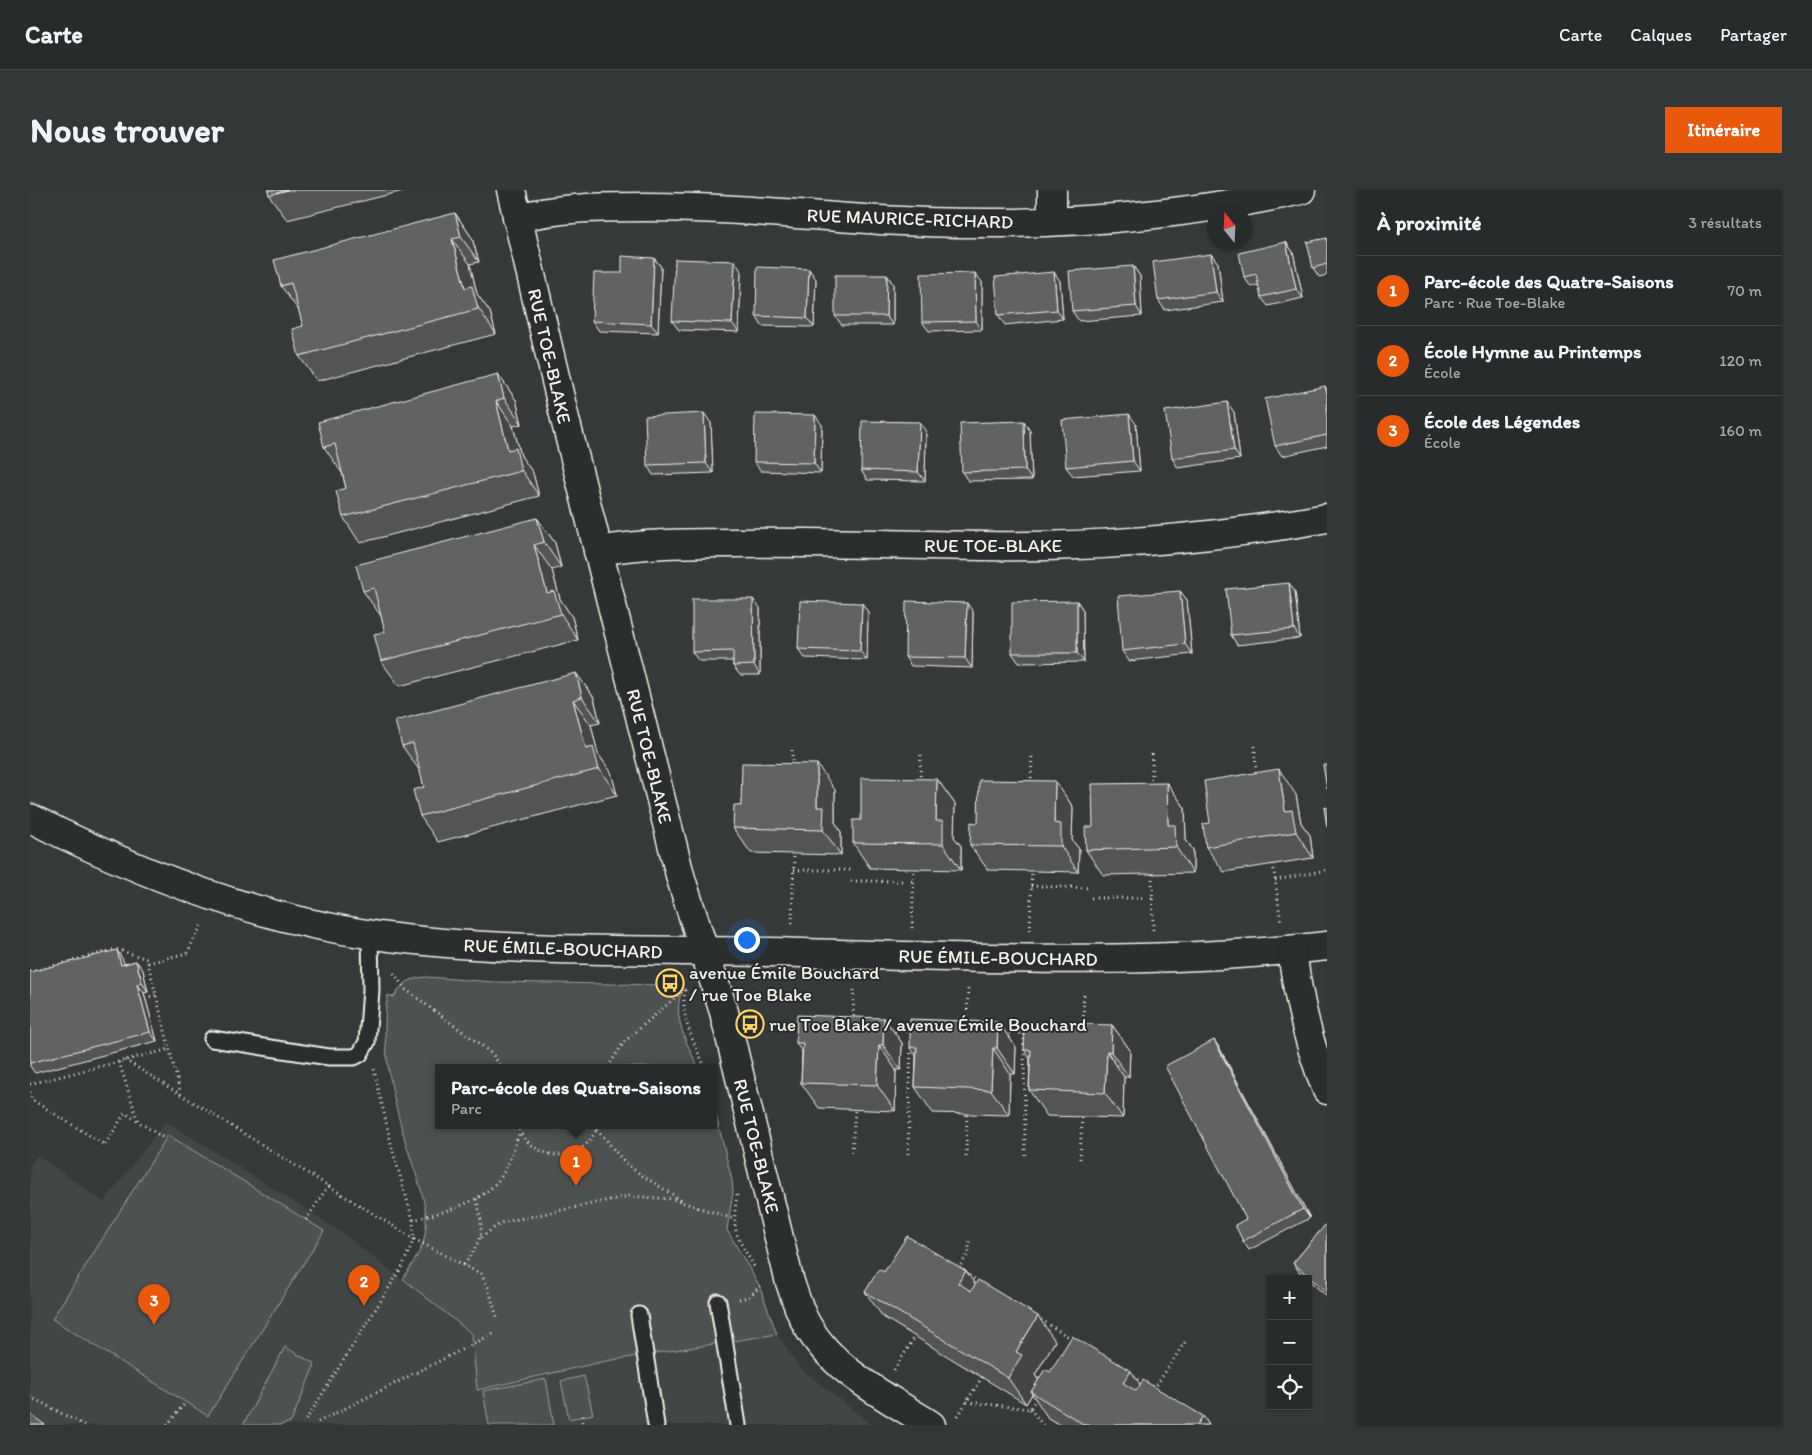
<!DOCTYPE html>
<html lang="fr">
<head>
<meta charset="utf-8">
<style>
	:root { --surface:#282b2b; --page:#343737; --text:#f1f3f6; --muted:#a5a7a9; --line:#444747; --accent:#ea580c }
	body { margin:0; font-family:Itim,sans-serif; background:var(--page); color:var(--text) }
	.controls { position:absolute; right:15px; bottom:15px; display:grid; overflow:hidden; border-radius:0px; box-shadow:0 1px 4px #0004 }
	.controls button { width:45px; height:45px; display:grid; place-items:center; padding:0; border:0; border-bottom:1px solid var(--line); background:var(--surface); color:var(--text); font:25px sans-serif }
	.compass { position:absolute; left:1177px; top:15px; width:45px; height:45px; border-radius:50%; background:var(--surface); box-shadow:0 1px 4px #0004; rotate:342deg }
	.you { position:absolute; left:716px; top:749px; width:18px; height:18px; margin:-12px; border:4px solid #fff; border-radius:50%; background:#1a73e8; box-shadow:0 0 0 8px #1a73e833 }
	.badge { display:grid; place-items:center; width:32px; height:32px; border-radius:50%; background:var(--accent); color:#fff; font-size:16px; font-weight:700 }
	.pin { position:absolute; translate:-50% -41px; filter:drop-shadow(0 1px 2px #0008) }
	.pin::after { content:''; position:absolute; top:26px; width:18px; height:15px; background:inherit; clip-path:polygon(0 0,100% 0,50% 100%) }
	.popup { position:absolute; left:405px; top:874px; width:282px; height:65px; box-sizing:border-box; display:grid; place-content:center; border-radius:0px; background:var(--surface); filter:drop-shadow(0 1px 4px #0005); font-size:16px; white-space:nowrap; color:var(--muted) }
	.popup b { font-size:19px; color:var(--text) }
	.popup::after { content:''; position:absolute; left:50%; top:100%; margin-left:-10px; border:10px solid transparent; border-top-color:var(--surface) }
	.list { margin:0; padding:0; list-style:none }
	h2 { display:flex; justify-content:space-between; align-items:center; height:65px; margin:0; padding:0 20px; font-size:21px }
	h2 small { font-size:16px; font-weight:400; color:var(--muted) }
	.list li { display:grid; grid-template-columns:32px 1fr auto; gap:15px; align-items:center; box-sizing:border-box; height:70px; padding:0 20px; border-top:1px solid var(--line) }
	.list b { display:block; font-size:19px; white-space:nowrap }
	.list p { margin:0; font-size:16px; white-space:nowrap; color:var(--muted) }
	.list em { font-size:16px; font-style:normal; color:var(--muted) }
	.icon { flex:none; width:28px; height:28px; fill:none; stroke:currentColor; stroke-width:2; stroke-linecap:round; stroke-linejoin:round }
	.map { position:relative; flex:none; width:1297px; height:1235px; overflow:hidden; border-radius:0px }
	header { display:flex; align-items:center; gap:30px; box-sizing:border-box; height:70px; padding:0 25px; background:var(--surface); border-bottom:1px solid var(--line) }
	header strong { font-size:24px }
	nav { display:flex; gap:28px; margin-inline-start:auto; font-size:18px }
	.intro { display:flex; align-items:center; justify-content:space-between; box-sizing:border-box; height:120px; padding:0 30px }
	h1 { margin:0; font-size:35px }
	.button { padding:12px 22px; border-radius:0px; background:var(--accent); color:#fff; font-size:18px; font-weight:700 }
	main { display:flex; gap:30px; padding:0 30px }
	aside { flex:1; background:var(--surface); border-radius:0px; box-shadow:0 1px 4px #0004 }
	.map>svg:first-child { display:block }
</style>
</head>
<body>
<header>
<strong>Carte</strong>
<nav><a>Carte</a><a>Calques</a><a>Partager</a></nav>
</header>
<div class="intro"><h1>Nous trouver</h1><a class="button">Itinéraire</a></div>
<main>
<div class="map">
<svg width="1297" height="1235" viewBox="0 0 1297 1235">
	<rect width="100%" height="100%" fill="#363939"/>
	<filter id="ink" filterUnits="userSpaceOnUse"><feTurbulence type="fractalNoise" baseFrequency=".02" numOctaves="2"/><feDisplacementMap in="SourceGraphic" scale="10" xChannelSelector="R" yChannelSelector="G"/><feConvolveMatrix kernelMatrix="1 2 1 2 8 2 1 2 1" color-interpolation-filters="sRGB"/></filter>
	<g filter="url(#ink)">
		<!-- built -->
		<polygon fill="#434645" points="136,931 308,1040 442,1144 447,1200 576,1171 747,1144 770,1178 842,1235 0,1235 0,977 7,965 74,1012"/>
		<!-- green -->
		<g fill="#4e514f" stroke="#a1a19c">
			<path d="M396 787 464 792 634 795 643 797 652 802C641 825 658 856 668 877H408V935H684V917L702 990 703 1002 697 1040 729 1095 747 1144 576 1171 447 1200 442 1144 373 1089C381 1075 393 1060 395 1044 400 1017 387 989 379 963 365 919 348 851 358 805L364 807C372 793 380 788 396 787Z"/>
			<polygon points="138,945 294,1041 178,1226 22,1129"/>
			<polygon points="255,1157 285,1174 261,1232 251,1235 213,1235"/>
			<polygon points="554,1186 563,1224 539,1229 531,1191"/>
			<polygon points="516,1189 524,1235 459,1235 453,1201"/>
		</g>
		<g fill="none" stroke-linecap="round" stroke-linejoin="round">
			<!-- service casing -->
			<g stroke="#f4f1e8" stroke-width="19">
				<g id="service">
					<polyline points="182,849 299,867 324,867 330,864 337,852 341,800 340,745"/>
					<polyline points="688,1112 708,1235"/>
					<polyline points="609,1125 626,1235"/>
				</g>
			</g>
			<!-- minor casing -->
			<g stroke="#f4f1e8" stroke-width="31">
				<g id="minor">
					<path d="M481 0 535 229 651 689 694 822 759 1089C764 1104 769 1121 777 1135 804 1182 857 1207 901 1235"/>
					<path d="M487 28C530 17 573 17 617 17 695 17 772 25 850 30 990 38 1134 31 1271 0"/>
					<polyline points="1022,31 1022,0"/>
					<path d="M568 361C613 353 658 353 704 353 787 352 871 355 954 356 1069 358 1184 348 1297 328"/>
					<path d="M0 628C108 683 223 728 343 745 486 765 630 758 774 763 948 768 1123 776 1297 756"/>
					<path d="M1262 760C1268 809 1278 854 1297 900"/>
				</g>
			</g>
			<!-- path -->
			<g stroke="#f4f1e8" stroke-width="3" stroke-dasharray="1 4" stroke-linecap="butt">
				<polyline points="1225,556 1226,585"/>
				<polyline points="762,576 762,558"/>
				<polyline points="890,591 891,561"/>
				<polyline points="1001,593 1002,565"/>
				<polyline points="1122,595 1122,564"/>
				<polyline points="1243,674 1251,733"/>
				<polyline points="764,680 821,680"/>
				<polyline points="1122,684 1123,741"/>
				<polyline points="1245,690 1297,680"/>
				<polyline points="821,691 883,691"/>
				<polyline points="1001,696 1061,698"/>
				<polyline points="1061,708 1122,708"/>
				<polyline points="762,733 764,664"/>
				<polyline points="882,738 884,678"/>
				<polyline points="1000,740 1002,681"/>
				<polyline points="118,773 157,763 171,736"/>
				<polyline points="0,782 86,759 117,769 151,905"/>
				<polyline points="364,783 375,799 451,855 463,865 471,877"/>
				<path d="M655 800C650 828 664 853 675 877"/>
				<polyline points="115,808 126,805"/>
				<polyline points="823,831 824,797"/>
				<polyline points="937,835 938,799"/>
				<polyline points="1053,836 1054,802"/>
				<polyline points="860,841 884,841"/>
				<polyline points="974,843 998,844"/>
				<polyline points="994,844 995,968"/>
				<polyline points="95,870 384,1049 451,1084 458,1097 467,1127"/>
				<polyline points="89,872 108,931"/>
				<polyline points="578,877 594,852 655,799"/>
				<polyline points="0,894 140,859"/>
				<polyline points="0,902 2,910 75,955 95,923 135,949"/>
				<path d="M487 935C496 961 531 975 553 957 561 950 565 943 569 935"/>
				<path d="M566 940C578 949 584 962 595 972 612 988 635 998 653 1012"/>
				<polyline points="822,962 825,920"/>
				<polyline points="878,964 881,854"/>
				<polyline points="936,966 937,924"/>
				<polyline points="1050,969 1052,926"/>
				<path d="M707 1005C701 1044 707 1046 725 1078"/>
				<polyline points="276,1030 298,996"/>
				<path d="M383 1030C414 1021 454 1014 472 985 480 972 484 956 490 942"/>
				<polyline points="451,1047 471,1033 484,1030 599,1006 642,1009 704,1029"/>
				<path d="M434 1075C453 1049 455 1040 446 1008"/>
				<polyline points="928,1079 939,1063 939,1049"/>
				<polyline points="935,1083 951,1093"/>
				<polyline points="709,1109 718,1107 731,1096"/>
				<polyline points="1007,1127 1042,1149"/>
				<polyline points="864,1180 885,1147"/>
				<polyline points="1103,1187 1115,1194"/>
				<polyline points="1124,1199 1157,1149"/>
				<polyline points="0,1207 54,1235"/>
				<polyline points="937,1212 1000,1219 1007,1207"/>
				<polyline points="1000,1219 1013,1235"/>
				<polyline points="552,1226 553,1235"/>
				<polyline points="928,1226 952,1187"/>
				<polyline points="276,1230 372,1077 384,1049 383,1030 362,958 344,879"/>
				<polyline points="288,1232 465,1143"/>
				<polyline points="137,1235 156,1212"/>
			</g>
			<!-- service -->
			<use href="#service" stroke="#2a2d2e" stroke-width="15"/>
			<!-- minor -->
			<use href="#minor" stroke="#2a2d2e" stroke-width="28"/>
		</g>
		<!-- wall -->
		<g fill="#535554" stroke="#f4f1e8">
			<polygon points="238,0 377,0 257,30 239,5"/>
			<polygon points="425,23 442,48 449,72 440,74 447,104 460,122 466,144 287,191 269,166 273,136 269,121 251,96"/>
			<polygon points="1297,48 1297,85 1289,87 1283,78"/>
			<polygon points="1256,52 1263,62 1273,108 1238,116 1231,107 1229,95 1221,97 1214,87"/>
			<polygon points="1181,64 1188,73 1193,112 1135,120 1128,110"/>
			<polygon points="624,68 631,77 628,143 569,141 562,131 592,83"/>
			<polygon points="1103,76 1110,86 1112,126 1049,131 1042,121"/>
			<polygon points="711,81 709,142 649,140 642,131"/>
			<polygon points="857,85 863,94 863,135 812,135 805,126"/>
			<polygon points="786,89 784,137 732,136 726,126"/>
			<polygon points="1030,91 1033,129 975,135 968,125"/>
			<polygon points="952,92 952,140 899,141 892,132"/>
			<polygon points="468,184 486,210 492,234 483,236 491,266 503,283 509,306 330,353 313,327 316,298 312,283 294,257"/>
			<polygon points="1295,196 1297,199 1297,256 1252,266 1245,256"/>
			<polygon points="1204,222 1210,269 1148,278 1142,268"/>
			<polygon points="681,233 683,283 623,285 617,275"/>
			<polygon points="1106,234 1110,281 1043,286 1036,277"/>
			<polygon points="792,235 791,283 731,281 724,272"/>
			<polygon points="1000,241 1002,290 938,291 932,282"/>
			<polygon points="896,242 895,291 837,290 831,280"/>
			<polygon points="507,328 525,353 531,377 522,380 530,409 542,427 548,450 369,496 351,471 355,442 351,426 333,401"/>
			<polygon points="1150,401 1157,410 1162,464 1099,471 1092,461"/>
			<polygon points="1265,402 1270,448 1207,455 1201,445"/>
			<polygon points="1047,411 1053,420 1054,472 989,473 982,463"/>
			<polygon points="730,418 730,485 710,485 703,476 703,471 669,471 662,462"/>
			<polygon points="838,422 837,470 775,468 768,459"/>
			<polygon points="943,422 942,478 881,476 875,467"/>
			<polygon points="546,483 564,508 570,533 561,535 568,564 581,582 587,605 408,652 390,626 394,597 390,581 372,556"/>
			<polygon points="907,589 925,614 924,647 931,656 931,680 840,678 823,653 831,630"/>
			<polygon points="1025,591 1043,617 1042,650 1049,659 1048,682 958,680 940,655 948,633"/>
			<polygon points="1137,593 1155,618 1156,650 1163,660 1163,683 1073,685 1056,660 1063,637"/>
			<polygon points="805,600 805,632 811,642 811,665 721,663 703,638 711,616"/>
			<polygon points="1266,605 1271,633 1280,645 1283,668 1194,682 1176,657 1180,633"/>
			<polygon points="93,770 94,774 106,771 113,780 118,802 114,803 127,851 5,883 0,876 0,782"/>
			<polygon points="854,828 872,853 871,880 866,880 865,921 789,918 771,893 772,862 766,853"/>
			<polygon points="968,832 986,857 985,884 980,884 979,925 903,923 885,897 886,866 880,857"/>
			<polygon points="1082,835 1100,860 1099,887 1094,887 1093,928 1017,926 999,900 1000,869 994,860"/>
			<polygon points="1184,850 1190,859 1280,1028 1219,1060 1213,1051 1216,1029"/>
			<polygon points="1297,1033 1297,1106 1278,1090 1278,1089 1277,1089 1270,1083 1263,1073"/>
			<polygon points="854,1082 945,1095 1025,1151 1005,1185 1008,1189 1020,1182 1110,1195 1173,1226 1179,1235 1030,1235 1018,1228 1002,1204 996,1214 853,1127 835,1102"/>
		</g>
		<!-- shaded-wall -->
		<g fill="#444545" stroke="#f4f1e8">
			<polygon points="425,23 442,48 449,72 431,47"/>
			<polygon points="422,49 440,74 447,104 460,122 466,144 435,98"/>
			<polygon points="1256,52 1263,62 1273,108 1266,99"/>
			<polygon points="1181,64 1188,73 1193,112 1186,102"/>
			<polygon points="624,68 631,77 628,143 621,134"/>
			<polygon points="705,71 711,81 709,142 702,133"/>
			<polygon points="1103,76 1110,86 1112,126 1106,116"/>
			<polygon points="779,79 786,89 784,137 777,128"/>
			<polygon points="1024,82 1030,91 1033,129 1027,120"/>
			<polygon points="945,83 952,92 952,140 946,131"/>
			<polygon points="857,85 863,94 863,135 856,126"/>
			<polygon points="468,184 486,210 492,234 474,208"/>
			<polygon points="466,211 483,236 491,266 503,283 509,306 478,260"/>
			<polygon points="1197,212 1204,222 1210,269 1204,260"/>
			<polygon points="674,223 681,233 683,283 676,273"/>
			<polygon points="1099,224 1106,234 1110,281 1103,271"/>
			<polygon points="785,225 792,235 791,283 784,273"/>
			<polygon points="994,231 1000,241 1002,290 995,280"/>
			<polygon points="890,232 896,242 895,291 888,282"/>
			<polygon points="507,328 525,353 531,377 514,352"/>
			<polygon points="504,355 522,380 530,409 542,427 548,450 531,424 517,403"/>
			<polygon points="1259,393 1265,402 1270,448 1264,439"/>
			<polygon points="1150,401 1157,410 1162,464 1155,454"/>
			<polygon points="723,409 730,418 730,485 724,475"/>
			<polygon points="1047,411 1053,420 1054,472 1047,463"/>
			<polygon points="832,413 838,422 837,470 830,461"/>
			<polygon points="937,413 943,422 942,478 935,468"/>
			<polygon points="546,483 564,508 570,533 552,507"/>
			<polygon points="543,510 561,535 568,564 581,582 587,605 556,559"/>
			<polygon points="787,574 805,600 805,632 811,642 811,665 793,640 787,617"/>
			<polygon points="1249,579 1266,605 1271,633 1280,645 1283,668 1266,642 1255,621"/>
			<polygon points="907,589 925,614 924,647 931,656 931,680 913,654 906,631"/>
			<polygon points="1025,591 1043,617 1042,650 1049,659 1048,682 1031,656 1024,633"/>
			<polygon points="1137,593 1155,618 1156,650 1163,660 1163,683 1146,657 1138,635"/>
			<polygon points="87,760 93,770 97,784 91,775"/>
			<polygon points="106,771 113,780 118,802 112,792"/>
			<polygon points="107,794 114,803 127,851 120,842"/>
			<polygon points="854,828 872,853 871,880 853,855"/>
			<polygon points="968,832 986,857 985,884 967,858"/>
			<polygon points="1082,835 1100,860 1099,887 1081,862"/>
			<polygon points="1184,850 1190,859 1280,1028 1273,1019"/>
			<polygon points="849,855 866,880 865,921 847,895"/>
			<polygon points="963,858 980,884 979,925 961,900"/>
			<polygon points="1077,861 1094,887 1093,928 1075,903"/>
			<polygon points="936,1081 953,1106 946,1118 928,1093"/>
			<polygon points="1008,1126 1025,1151 1005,1185 1009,1191 1001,1202 1002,1204 996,1214 978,1188 986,1162"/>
			<polygon points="1101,1181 1118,1206 1111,1219 1093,1193"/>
			<polygon points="1173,1226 1179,1235 1167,1235"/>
		</g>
		<!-- building -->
		<g fill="#616362" stroke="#f4f1e8">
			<polygon points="238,0 258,0 239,5"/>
			<polygon points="425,23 431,47 422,49 435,98 442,96 448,119 269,166 262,139 273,136 261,93 251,96 244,70"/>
			<polygon points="1297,48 1297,74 1283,78 1277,52"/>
			<polygon points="1256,52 1266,99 1231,107 1226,84 1214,87 1209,63"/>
			<polygon points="1181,64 1186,102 1128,110 1123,72"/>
			<polygon points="592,66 624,68 621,134 562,131 564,83 592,83"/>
			<polygon points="645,69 705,71 702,133 642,131"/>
			<polygon points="1103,76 1106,116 1042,121 1039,81"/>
			<polygon points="727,77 779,79 777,128 726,126"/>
			<polygon points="1024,82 1027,120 968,125 965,87"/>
			<polygon points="945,83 946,131 892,132 891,84"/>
			<polygon points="805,85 857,85 856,126 805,126"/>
			<polygon points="468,184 474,208 466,211 478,260 486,258 491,281 313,327 306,301 316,298 305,254 294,257 288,232"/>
			<polygon points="1295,196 1297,204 1297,245 1245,256 1235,209"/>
			<polygon points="1197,212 1204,260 1142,268 1135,221"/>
			<polygon points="674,223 676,273 617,275 615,226"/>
			<polygon points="725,224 785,225 784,273 724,272"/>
			<polygon points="1099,224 1103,271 1036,277 1032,230"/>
			<polygon points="832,231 890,232 888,282 831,280"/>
			<polygon points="994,231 995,280 932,282 930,233"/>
			<polygon points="507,328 514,352 504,355 517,403 524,401 531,424 351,471 344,444 355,442 344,398 333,401 326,375"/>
			<polygon points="1259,393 1264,439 1201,445 1196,399"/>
			<polygon points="1150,401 1155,454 1092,461 1088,406"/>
			<polygon points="662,409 723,409 724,475 703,476 703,461 662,462"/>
			<polygon points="770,411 832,413 830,461 768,459"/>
			<polygon points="876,411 937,413 935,468 875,467"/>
			<polygon points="1047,411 1047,463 982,463 982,412"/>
			<polygon points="546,483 552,507 543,510 556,559 563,557 569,579 390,626 383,600 394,597 383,553 372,556 365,531"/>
			<polygon points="712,573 787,574 787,617 794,617 793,640 703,638 704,615 711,616"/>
			<polygon points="1293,575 1297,575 1297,599"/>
			<polygon points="1249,579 1255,621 1262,620 1266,642 1176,657 1173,634 1180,633 1174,591"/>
			<polygon points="831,588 907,589 906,631 913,631 913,654 823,653 823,630 831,630"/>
			<polygon points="949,590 1025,591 1024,633 1031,634 1031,656 940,655 941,632 948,633"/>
			<polygon points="1137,593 1138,635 1145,635 1146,657 1056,660 1055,637 1063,637 1062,594"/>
			<polygon points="1297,617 1297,637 1294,618"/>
			<polygon points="87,760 91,775 106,771 112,792 107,794 120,842 0,873 0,782"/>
			<polygon points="767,825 854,828 853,855 849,855 847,895 771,893 773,853 766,853"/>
			<polygon points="880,829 968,832 967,858 963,858 961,900 885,897 887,857 880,857"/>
			<polygon points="995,832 1082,835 1081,862 1077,861 1075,903 999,900 1001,860 994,860"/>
			<polygon points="1184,850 1273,1019 1213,1051 1205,1035 1216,1029 1135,876"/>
			<polygon points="1297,1033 1297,1102 1263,1073"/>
			<polygon points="877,1046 936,1081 928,1093 941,1101 948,1090 1008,1126 986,1162 992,1165 978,1188 835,1102 849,1079 854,1082"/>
			<polygon points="1042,1146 1101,1181 1093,1193 1106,1201 1113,1190 1173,1226 1167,1235 1055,1235 1001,1202 1015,1179 1020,1182"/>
			<polygon points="0,1224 15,1235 0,1235"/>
		</g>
	</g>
	<!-- icons -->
	<defs>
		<g id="bus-ring" transform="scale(1.4375)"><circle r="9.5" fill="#2a2d2e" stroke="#ffd166" stroke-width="1.5"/><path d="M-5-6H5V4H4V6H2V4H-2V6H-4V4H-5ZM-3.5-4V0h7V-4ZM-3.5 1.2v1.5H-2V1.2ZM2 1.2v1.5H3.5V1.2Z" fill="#ffd166"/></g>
	</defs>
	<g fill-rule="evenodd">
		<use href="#bus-ring" x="640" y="793"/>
		<use href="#bus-ring" x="720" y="834"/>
	</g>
	<g text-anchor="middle" stroke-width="4" stroke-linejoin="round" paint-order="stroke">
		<!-- street labels -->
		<g font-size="19" fill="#f4f1e8" stroke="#2a2d2e">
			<text transform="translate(880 28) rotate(2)" y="7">RUE MAURICE-RICHARD</text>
			<text transform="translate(520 166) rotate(77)" y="7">RUE TOE-BLAKE</text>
			<text x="963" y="362">RUE TOE-BLAKE</text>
			<text transform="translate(620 566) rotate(76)" y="7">RUE TOE-BLAKE</text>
			<text transform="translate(533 758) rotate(2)" y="7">RUE ÉMILE-BOUCHARD</text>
			<text transform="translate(968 767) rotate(1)" y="7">RUE ÉMILE-BOUCHARD</text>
			<text transform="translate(727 956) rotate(76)" y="7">RUE TOE-BLAKE</text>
		</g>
		<!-- poi labels -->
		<g font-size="19" fill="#f4f1e8" stroke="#2a2d2e" text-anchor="start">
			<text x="659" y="789">avenue Émile Bouchard<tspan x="659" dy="22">/ rue Toe Blake</tspan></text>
			<text x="739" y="841">rue Toe Blake / avenue Émile Bouchard</text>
		</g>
	</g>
</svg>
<div class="controls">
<button>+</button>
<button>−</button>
<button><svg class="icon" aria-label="locate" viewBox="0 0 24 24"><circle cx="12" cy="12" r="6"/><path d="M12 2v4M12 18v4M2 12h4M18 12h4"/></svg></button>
</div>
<svg class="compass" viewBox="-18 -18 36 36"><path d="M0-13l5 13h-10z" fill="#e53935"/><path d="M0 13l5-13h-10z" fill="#a5a7a9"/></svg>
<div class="you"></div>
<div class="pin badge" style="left:546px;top:996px">1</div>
<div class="popup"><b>Parc-école des Quatre-Saisons</b>Parc</div>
<div class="pin badge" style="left:334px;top:1116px">2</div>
<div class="pin badge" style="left:124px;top:1135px">3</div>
</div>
<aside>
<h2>À proximité<small>3 résultats</small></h2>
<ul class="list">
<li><span class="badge">1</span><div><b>Parc-école des Quatre-Saisons</b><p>Parc · Rue Toe-Blake</p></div><em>70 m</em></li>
<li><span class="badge">2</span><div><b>École Hymne au Printemps</b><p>École</p></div><em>120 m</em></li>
<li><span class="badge">3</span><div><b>École des Légendes</b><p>École</p></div><em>160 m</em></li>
</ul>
</aside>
</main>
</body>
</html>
